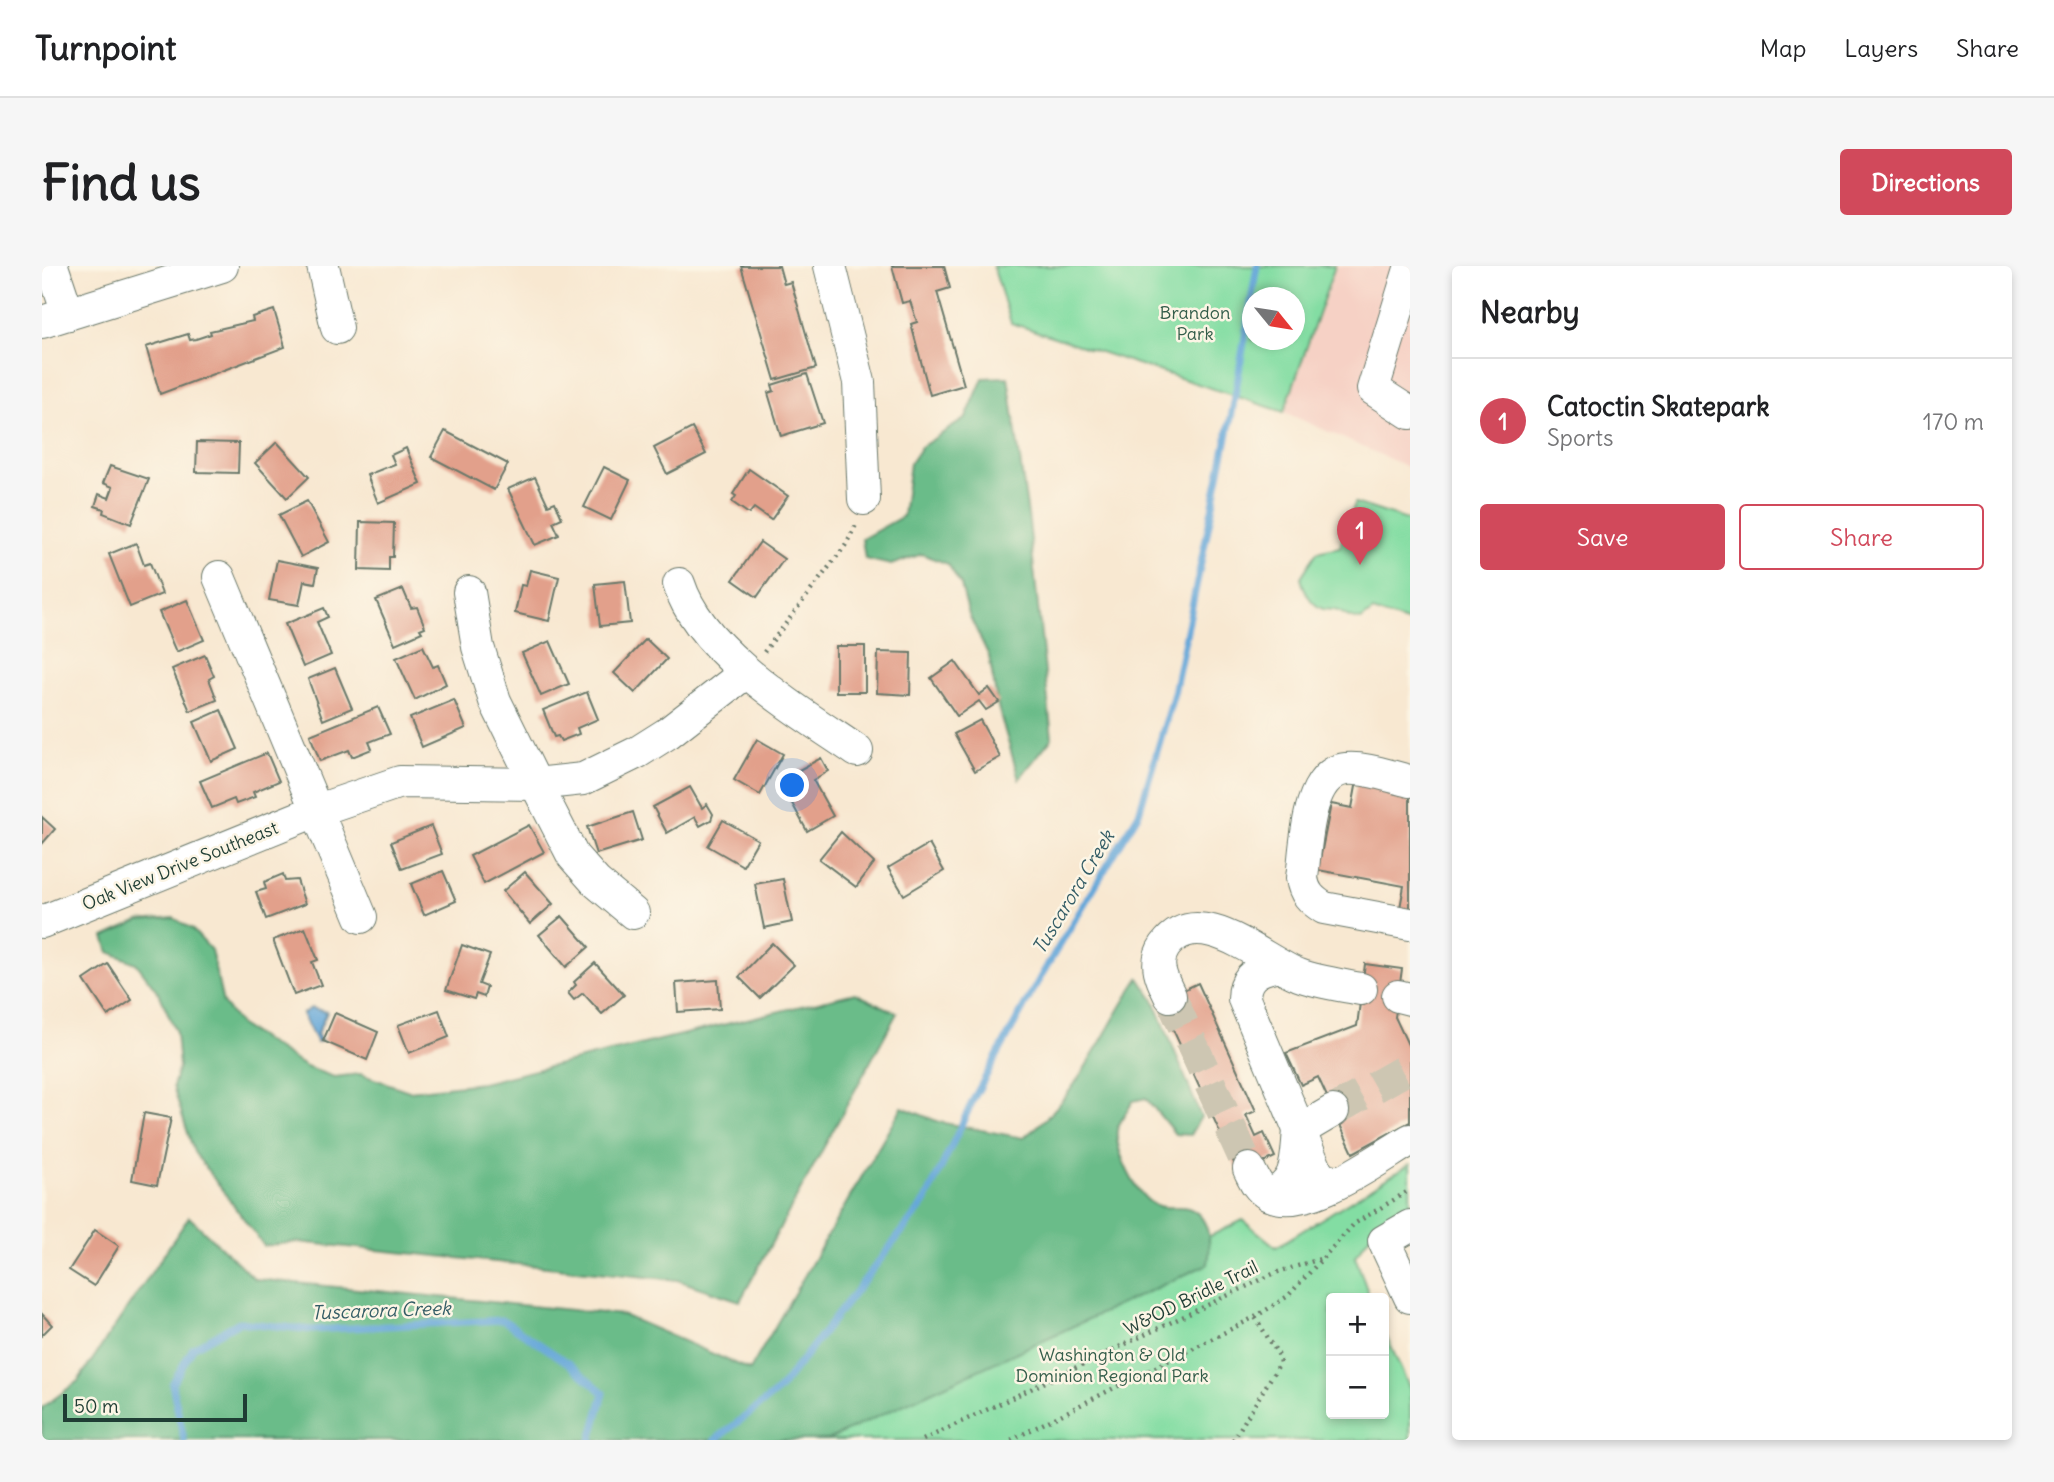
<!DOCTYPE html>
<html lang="en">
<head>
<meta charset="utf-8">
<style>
	:root { --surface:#fff; --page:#f6f6f6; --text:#202124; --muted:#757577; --line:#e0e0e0; --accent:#d1495b }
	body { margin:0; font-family:Delius,sans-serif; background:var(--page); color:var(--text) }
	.controls { position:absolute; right:21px; bottom:21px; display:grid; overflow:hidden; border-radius:7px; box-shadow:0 4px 10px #0003 }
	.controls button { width:63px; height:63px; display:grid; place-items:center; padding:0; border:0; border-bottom:2px solid var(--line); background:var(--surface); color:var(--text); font:35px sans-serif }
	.compass { position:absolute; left:1200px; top:21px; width:63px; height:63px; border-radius:50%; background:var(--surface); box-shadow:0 4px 10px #0003; rotate:120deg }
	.scale { position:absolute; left:21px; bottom:18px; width:184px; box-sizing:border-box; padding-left:7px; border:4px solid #1f3d34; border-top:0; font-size:19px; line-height:24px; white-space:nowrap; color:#1f3d34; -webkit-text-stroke:5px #fcf5e5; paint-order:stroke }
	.you { position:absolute; left:751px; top:520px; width:24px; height:24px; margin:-18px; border:5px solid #fff; border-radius:50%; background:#1a73e8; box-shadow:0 0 0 10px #1a73e833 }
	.badge { display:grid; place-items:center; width:46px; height:46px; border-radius:50%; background:var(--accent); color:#fff; font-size:23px; font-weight:700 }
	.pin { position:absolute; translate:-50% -58px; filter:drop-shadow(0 2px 4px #0008) }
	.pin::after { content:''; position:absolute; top:37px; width:24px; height:21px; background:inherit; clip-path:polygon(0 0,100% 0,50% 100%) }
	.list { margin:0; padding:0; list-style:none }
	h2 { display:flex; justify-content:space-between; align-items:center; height:91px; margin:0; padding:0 28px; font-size:30px }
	h2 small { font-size:23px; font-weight:400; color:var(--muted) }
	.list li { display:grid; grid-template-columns:46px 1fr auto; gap:21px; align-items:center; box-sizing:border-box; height:126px; padding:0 28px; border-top:2px solid var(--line) }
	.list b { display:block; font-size:26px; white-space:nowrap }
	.list p { margin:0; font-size:23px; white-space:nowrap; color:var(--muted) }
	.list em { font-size:23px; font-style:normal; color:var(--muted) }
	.actions { display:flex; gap:14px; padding:21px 28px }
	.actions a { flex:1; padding:16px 0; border:2px solid var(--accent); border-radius:7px; text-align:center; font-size:24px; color:var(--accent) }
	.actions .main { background:var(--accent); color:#fff }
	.map { position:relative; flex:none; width:1368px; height:1174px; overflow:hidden; border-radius:7px }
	header { display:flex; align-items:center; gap:42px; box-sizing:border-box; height:98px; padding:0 35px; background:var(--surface); border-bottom:2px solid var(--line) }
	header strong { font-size:33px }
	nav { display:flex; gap:38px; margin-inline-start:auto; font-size:24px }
	.intro { display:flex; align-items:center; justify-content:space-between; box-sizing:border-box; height:168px; padding:0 42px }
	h1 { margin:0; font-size:49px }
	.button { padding:18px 32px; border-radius:7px; background:var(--accent); color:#fff; font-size:24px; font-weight:700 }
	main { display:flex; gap:42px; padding:0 42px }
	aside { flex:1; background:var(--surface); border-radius:7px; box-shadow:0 4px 10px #0003 }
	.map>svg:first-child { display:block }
</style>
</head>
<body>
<header>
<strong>Turnpoint</strong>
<nav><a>Map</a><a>Layers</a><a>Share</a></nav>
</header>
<div class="intro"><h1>Find us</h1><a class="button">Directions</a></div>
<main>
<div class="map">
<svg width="1368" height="1174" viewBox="0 0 1368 1174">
	<rect width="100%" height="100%" fill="#fcf5e5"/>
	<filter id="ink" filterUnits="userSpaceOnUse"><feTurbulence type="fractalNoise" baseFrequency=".0143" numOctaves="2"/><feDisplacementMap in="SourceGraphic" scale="14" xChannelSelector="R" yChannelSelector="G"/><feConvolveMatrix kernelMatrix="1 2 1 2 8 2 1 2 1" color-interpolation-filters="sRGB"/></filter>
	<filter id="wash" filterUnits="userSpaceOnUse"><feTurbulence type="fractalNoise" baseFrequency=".00686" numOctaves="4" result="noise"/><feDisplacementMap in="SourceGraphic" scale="28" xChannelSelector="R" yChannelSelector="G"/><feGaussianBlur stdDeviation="1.57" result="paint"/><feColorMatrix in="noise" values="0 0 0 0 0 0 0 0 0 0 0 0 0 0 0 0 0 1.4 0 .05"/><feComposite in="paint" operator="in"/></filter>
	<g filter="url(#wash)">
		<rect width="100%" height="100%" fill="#f8e8d1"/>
		<!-- built -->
		<polygon fill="#f6d1c5" points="1293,0 1368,0 1368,202 1242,146"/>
		<!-- green -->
		<g fill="#83dda3" stroke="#518d6c" stroke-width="2" fill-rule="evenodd">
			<path d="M951 0H1293L1242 146 969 57ZM1210 32H1252V74H1210Z"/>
			<path d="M1313 237 1368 255V357L1331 345 1319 354C1309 353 1305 350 1298 346 1293 343 1286 344 1281 343 1269 339 1261 323 1259 311L1275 286 1298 281Z"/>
			<polygon points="1368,898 1368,938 1341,952 1313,990 1328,1032 1289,1032 1289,1148 1342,1148 1342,1065 1368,1123 1368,1174 751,1174 1201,954 1234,981"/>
		</g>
		<!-- forest -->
		<g fill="#6abc89" stroke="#447c5e" stroke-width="2">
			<polygon points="966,111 987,256 1010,472 977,513 956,441 947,390 927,349 919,319 906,298 880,288 849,299 823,293 820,273 861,250 868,197 879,181 924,152 941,112"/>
			<polygon points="132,652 150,663 169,684 181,737 198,759 264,801 292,811 318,808 367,825 440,817 813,727 855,747 698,1035 635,1014 255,976 222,980 152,886 131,820 137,801 134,766 118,729 94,697 67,686 62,671 97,655"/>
			<path d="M1097 712 1112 734 1159 851 1148 869 1133 868 1104 832 1091 835C1087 843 1077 855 1075 864 1072 884 1095 931 1113 939 1123 944 1135 939 1146 942 1169 950 1169 979 1166 998L785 1174H0V1142L36 1115 147 951 213 1013 581 1049 708 1104 860 841 897 856 981 872C1037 832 1059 767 1097 712Z"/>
		</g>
		<!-- water -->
		<polygon fill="#65a7d9" stroke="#427286" stroke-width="2" points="269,742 285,746 275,768 279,775 275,777 260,748"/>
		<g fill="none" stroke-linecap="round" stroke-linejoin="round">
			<!-- stream -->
			<g stroke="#65a7d9" stroke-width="7">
				<polyline points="142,1174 130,1118 151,1082 197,1056 270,1064 461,1054 526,1097 562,1127 549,1174"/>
				<polyline points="673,1174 736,1125 883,936 933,830 999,710 1097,547 1132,427 1190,147 1215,0"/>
			</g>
		</g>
		<g id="blocks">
			<!-- building -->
			<g fill="#e2a08b">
				<polygon points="699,0 737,0 742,18 749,16 774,102 733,114"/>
				<polygon points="850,0 902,0 908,22 895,26 922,119 888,129 869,58 875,56 868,35 860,37"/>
				<polygon points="232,44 243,81 118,128 104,81 146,68 148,74 154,73 169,68 168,65 211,55 210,51"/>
				<polygon points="765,108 781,157 739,170 726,127 732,125 730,119"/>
				<polygon points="650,162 664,188 625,208 612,182"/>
				<polygon points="403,165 466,198 452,224 389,191"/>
				<polygon points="155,176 197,177 196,207 154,206"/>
				<polygon points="235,176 267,211 245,232 213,197"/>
				<polygon points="364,182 379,218 336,237 325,209 353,198 349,189"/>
				<polygon points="68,200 107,213 89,258 61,247 62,243 53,240 57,228 67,232 71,221 61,217"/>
				<polygon points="562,201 588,214 569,254 542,241"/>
				<polygon points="707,203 746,230 729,254 712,242 707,248 690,236 694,230 691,228"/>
				<polygon points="493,211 506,239 513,236 520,252 511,256 517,269 493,279 466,223"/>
				<polygon points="265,235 287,276 259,291 237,249"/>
				<polygon points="318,256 352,257 351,291 347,291 347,305 317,304"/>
				<polygon points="718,276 742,293 715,331 691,314"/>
				<polygon points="94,277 102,299 108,297 120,328 88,341 67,288"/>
				<polygon points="235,294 276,302 273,317 262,315 257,339 227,334"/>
				<polygon points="488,304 517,311 507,355 473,347 479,319 484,320"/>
				<polygon points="583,315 588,357 558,360 553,318"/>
				<polygon points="361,323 369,342 375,341 383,361 378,363 380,366 353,378 334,334"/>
				<polygon points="145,334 162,374 134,386 117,346"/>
				<polygon points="282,342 286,351 275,356 289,389 261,401 243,358"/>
				<polygon points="604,373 625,393 593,427 572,407"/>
				<polygon points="508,375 527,418 499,430 480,387"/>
				<polygon points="381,380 391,401 396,399 404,418 373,434 354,392"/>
				<rect x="794" y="380" width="29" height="46"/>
				<polygon points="836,386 869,387 868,429 835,427"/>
				<polygon points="163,389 172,410 167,413 175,434 148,445 130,403"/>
				<polygon points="913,395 937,429 947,422 957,436 944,444 937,435 915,450 889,412"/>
				<polygon points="293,402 310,442 281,454 266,413"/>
				<polygon points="545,426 556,453 535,462 537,468 519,475 516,470 512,471 501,444"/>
				<polygon points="412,434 424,462 380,481 368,452"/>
				<polygon points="336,441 348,468 327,476 330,483 310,491 307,484 278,495 268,469"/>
				<polygon points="179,444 196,483 169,495 152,456"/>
				<polygon points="938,454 958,491 933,505 912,468"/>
				<polygon points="715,473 741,488 718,529 692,514"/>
				<polygon points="225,487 237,515 211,526 213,531 194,538 192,533 170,542 158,515"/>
				<polygon points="779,492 786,505 771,514 791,550 765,565 745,528 764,517 757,504"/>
				<polygon points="1315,515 1368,526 1368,644 1358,642 1362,620 1276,604 1289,538 1310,542"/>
				<polygon points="648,521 660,542 665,538 671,548 669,554 658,560 653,551 625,567 611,541"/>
				<polygon points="591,546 600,574 554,588 545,561"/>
				<polygon points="0,551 13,563 0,578"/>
				<polygon points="681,554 716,574 701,600 666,580"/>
				<polygon points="487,559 502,586 442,618 428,590"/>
				<polygon points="389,560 400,588 360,603 349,576"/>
				<polygon points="799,566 832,597 814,621 777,593"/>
				<polygon points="887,578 902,605 862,629 846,602"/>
				<polygon points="401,605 414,635 382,649 369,618"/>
				<polygon points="483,606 511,638 488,658 461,625"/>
				<polygon points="241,608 243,615 255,614 263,638 224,653 214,626 224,623 222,616"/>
				<polygon points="741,613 750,656 722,662 713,618"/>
				<polygon points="520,650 547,681 524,701 497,669"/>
				<polygon points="263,662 276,694 270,696 279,719 252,729 231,674"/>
				<polygon points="730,677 752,699 718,732 697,711"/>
				<polygon points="420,679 448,689 437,718 445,721 442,731 434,728 432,733 404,724"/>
				<polygon points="553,697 582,729 560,748 541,727 532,734 526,727 534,719 532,716"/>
				<polygon points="66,698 90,734 66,750 42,714"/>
				<polygon points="1323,698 1360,703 1353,751 1368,783 1368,856 1311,887 1276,811 1259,819 1244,787 1315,760"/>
				<polygon points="676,714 678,743 636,746 634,717"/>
				<polygon points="1156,717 1214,845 1204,849 1214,871 1222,867 1233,891 1197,908 1118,735"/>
				<polygon points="397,744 407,771 367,787 356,759"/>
				<polygon points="293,747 336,766 325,794 281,775"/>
				<polygon points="102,847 129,852 115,919 90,914"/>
				<polygon points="53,964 77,980 52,1020 27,1004"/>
				<polygon points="0,1048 10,1059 0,1069"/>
			</g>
		</g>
	</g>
	<g filter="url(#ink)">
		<use href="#blocks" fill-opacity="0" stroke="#6b796b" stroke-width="2"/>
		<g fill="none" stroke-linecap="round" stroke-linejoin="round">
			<!-- minor-tunnel -->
			<g stroke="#cdc6b2" stroke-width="32" stroke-dasharray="32 16" stroke-linecap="butt">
				<polyline points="1128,730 1207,903"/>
				<polyline points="1291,845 1368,801"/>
			</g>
			<!-- minor casing -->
			<g stroke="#6b796b" stroke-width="34">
				<g id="minor">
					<polyline points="10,0 26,48"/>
					<polyline points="281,0 295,62"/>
					<polyline points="788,0 817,116 822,233"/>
					<polyline points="1368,3 1331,123 1368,147"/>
					<polyline points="0,56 180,0"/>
					<polyline points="177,311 319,651"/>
					<path d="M637 318C659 387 757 445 815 485"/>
					<polyline points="427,326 436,381 453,435 494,518 531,590 554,616 591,647"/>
					<path d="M1368 515C1349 511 1324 501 1304 503 1264 507 1264 582 1260 612 1262 627 1269 634 1282 642L1368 658"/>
					<polyline points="0,656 276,544 358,516 494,518 541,513 596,486 626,467 703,407"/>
					<path d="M1232 700C1213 704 1202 712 1202 733L1275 906 1282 913 1297 916"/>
					<path d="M1128 730C1120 714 1111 697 1123 680 1157 634 1220 695 1257 709 1276 716 1299 719 1319 723"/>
					<polyline points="1356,730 1368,733"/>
					<path d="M1207 903C1212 913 1216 923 1226 928 1264 948 1335 893 1368 874"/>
					<path d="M1227 929C1257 919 1254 892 1257 865L1291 845"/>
					<polyline points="1368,960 1342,975 1368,1031"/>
				</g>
			</g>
			<!-- path -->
			<g stroke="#6b796b" stroke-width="4.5" stroke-dasharray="2 5" stroke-linecap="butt">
				<polyline points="722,386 803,280 815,257"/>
				<polyline points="881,1174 1233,1007 1278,993"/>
				<polyline points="969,1174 1213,1051 1246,1030 1312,958 1368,924"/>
				<polyline points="1191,1174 1238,1097 1236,1088 1213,1051"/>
			</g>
			<!-- minor -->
			<use href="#minor" stroke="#fff" stroke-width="32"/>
		</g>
	</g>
	<g text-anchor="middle" stroke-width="5" stroke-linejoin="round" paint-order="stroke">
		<!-- park labels -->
		<g font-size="18" fill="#335d4a" stroke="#fcf5e5">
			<text x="1153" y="53">Brandon<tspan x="1153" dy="21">Park</tspan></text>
			<text x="1070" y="1095">Washington &amp; Old<tspan x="1070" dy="21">Dominion Regional Park</tspan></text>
		</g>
		<!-- street labels -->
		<g font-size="18" fill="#1f3d34" stroke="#fcf5e5">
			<text transform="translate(138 600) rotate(-22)" y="6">Oak View Drive Southeast</text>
			<text transform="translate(1149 1032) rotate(-26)" y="6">W&amp;OD Bridle Trail</text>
		</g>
		<!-- water labels -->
		<g font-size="19" font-style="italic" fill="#345d66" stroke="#fcf5e5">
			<text transform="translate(1031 626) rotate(-59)" y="7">Tuscarora Creek</text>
			<text transform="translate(339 1044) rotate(-2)" y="7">Tuscarora Creek</text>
		</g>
	</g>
</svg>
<div class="controls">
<button>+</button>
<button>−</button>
</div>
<svg class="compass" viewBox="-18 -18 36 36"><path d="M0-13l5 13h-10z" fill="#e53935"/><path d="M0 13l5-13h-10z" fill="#757577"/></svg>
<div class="scale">50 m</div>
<div class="you"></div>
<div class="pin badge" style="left:1318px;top:299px">1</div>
</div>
<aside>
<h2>Nearby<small></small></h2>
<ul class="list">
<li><span class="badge">1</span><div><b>Catoctin Skatepark</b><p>Sports</p></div><em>170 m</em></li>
</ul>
<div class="actions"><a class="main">Save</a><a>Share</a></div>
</aside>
</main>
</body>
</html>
